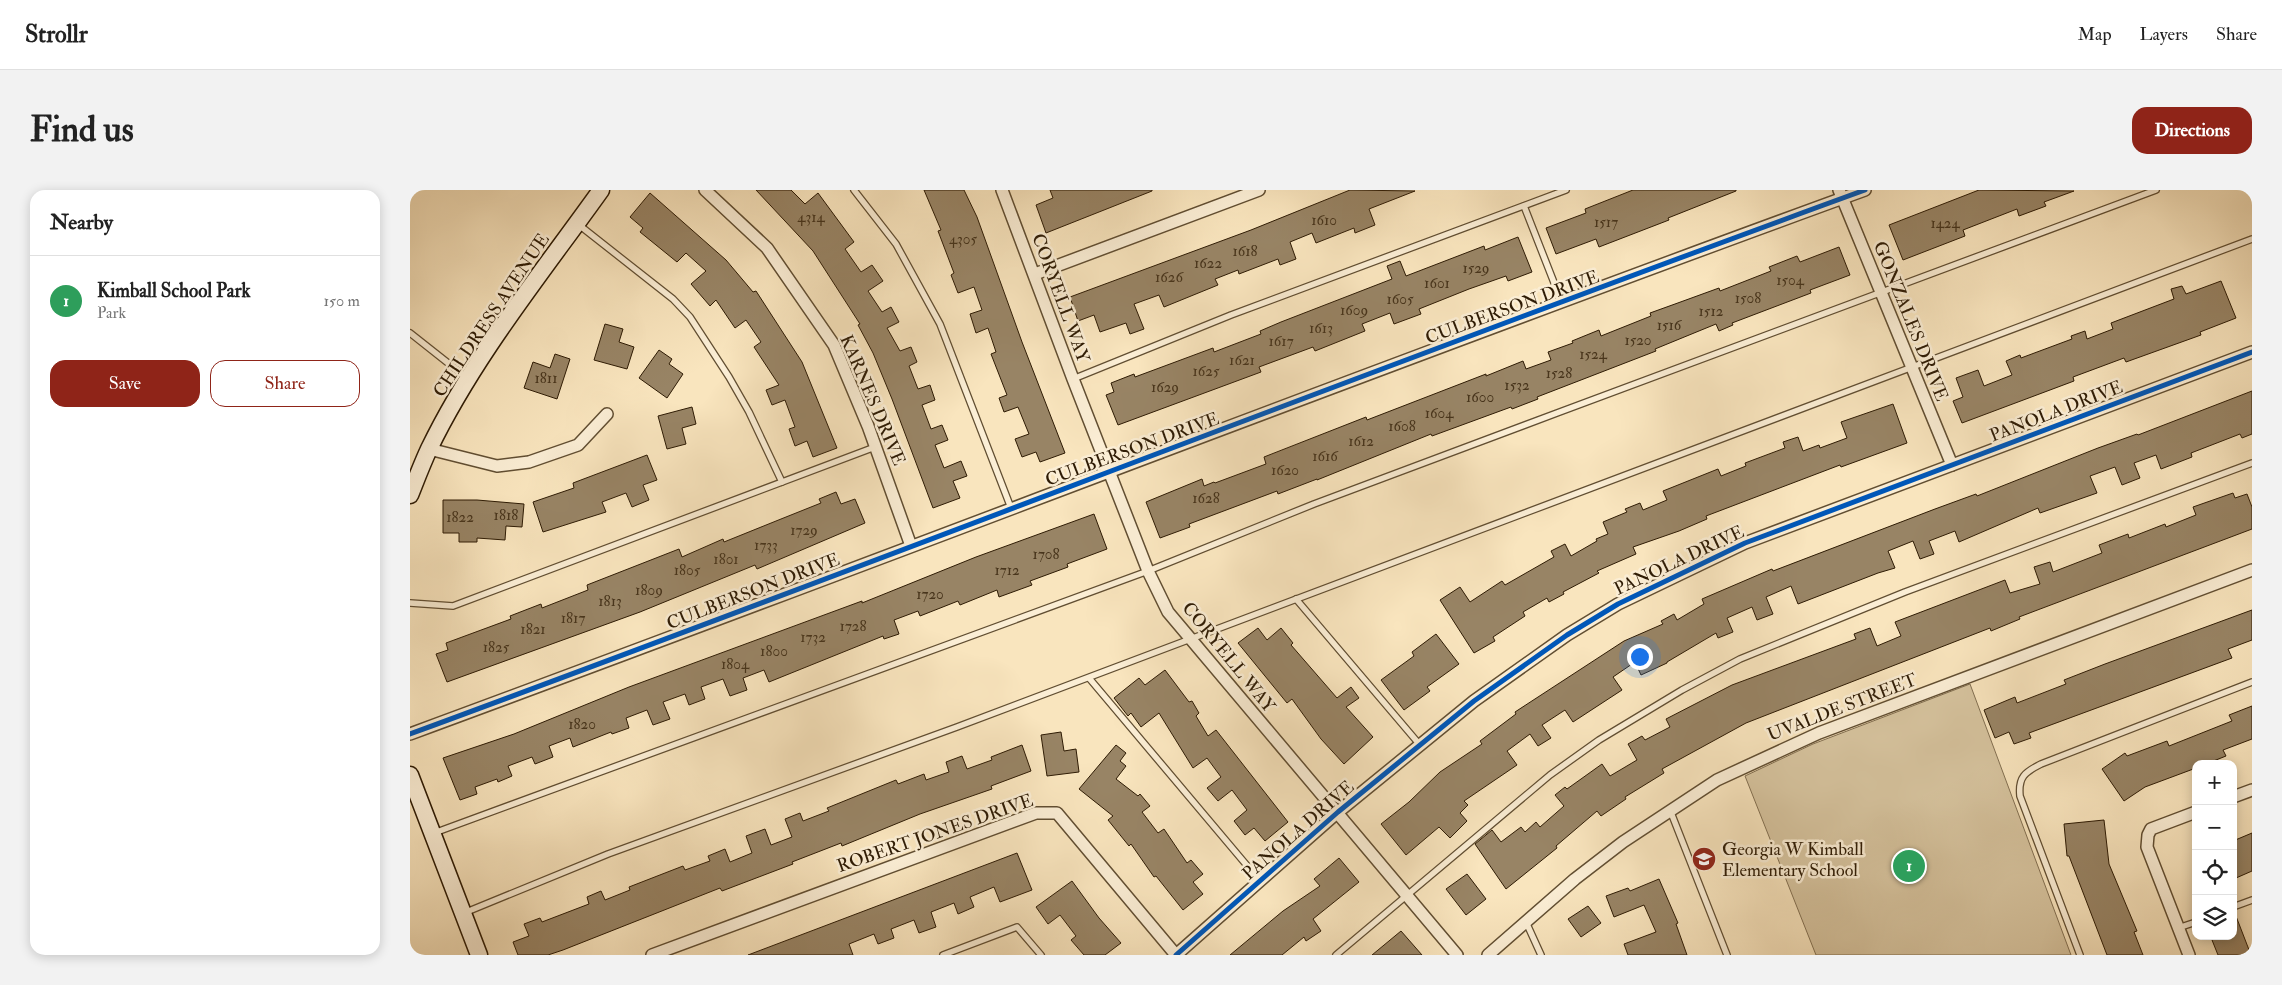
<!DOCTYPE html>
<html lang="en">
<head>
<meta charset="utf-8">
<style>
	:root { --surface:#fff; --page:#f2f2f2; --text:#222; --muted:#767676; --line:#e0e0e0; --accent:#8f2418 }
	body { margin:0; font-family:"IM FELL Double Pica",serif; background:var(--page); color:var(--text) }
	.controls { position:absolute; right:15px; bottom:15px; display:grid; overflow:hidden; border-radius:10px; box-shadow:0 2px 12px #0003 }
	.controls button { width:45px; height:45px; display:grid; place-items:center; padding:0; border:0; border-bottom:1px solid var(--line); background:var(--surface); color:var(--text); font:25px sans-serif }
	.you { position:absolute; left:1229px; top:466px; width:18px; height:18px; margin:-12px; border:4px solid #fff; border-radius:50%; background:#1a73e8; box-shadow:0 0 0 8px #1a73e833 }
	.badge { display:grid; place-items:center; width:32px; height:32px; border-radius:50%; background:var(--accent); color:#fff; font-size:16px; font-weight:700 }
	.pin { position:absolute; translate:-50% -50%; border:2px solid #fff; box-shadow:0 1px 5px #0006 }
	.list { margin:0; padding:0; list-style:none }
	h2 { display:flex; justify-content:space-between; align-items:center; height:65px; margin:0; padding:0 20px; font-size:21px }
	h2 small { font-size:16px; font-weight:400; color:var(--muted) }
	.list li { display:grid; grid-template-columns:32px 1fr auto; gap:15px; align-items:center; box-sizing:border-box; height:90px; padding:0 20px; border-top:1px solid var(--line) }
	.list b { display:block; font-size:19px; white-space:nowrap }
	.list p { margin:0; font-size:16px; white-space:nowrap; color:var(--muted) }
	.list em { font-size:16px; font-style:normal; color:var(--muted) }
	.actions { display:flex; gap:10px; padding:15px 20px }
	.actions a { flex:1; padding:11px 0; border:1px solid var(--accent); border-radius:15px; text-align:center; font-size:18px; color:var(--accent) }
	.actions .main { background:var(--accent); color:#fff }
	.icon { flex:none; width:28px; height:28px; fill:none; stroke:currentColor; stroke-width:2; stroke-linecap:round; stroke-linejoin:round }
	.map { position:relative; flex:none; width:1842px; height:765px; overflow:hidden; border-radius:15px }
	header { display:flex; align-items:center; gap:30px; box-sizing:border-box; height:70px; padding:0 25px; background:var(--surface); border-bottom:1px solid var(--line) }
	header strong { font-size:24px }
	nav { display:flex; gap:28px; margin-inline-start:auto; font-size:18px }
	.intro { display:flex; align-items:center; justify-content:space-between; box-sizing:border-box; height:120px; padding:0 30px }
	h1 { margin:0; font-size:35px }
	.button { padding:12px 22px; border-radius:15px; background:var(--accent); color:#fff; font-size:18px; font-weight:700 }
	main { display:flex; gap:30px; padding:0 30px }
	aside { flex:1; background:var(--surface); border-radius:15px; box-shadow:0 2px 12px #0003 }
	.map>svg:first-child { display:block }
</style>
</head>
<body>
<header>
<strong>Strollr</strong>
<nav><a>Map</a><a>Layers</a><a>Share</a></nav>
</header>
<div class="intro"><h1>Find us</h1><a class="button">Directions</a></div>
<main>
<aside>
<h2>Nearby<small></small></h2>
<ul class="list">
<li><span class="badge" style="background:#2e9e5b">1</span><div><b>Kimball School Park</b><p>Park</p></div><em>150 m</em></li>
</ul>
<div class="actions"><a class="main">Save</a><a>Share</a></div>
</aside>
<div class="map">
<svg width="1842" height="765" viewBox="0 0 1842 765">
	<rect width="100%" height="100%" fill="#f9e5be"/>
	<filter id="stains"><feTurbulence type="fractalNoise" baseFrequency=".004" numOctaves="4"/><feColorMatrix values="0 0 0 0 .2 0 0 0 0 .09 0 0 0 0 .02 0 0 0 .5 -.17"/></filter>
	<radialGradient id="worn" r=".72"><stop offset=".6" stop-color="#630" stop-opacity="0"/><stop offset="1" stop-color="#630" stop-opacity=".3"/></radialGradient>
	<!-- green -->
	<polygon fill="#d6c39e" stroke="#826f51" points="1560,494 1661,765 1406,765 1335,586 1403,554"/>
	<!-- building -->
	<g fill="#988465" stroke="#2e1b04">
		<polygon points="346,0 381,0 395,14 408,3 444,52 435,59 451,82 462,75 473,91 458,101 472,122 481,117 489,132 477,138 490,161 501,157 507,172 499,176 508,199 520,195 525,210 512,215 521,239 532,235 538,250 525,255 534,278 551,271 557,286 543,291 550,308 523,318 482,209 463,163 448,135 450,134 403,61"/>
		<polygon points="514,0 554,0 567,27 612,152 655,263 630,272 626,262 612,267 605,249 619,244 608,217 594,222 589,208 597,205 581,164 586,162 578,138 566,143 560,124 572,120 564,97 548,103 541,85 544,83 528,41 531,40"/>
		<polygon points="640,0 742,0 742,1 636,43 626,15 643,8"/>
		<polygon points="940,0 1005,1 959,19 965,35 945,43 944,38 906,53 902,43 880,52 886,69 870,75 868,69 829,84 828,80 805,89 808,95 754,117 749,105 724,114 734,139 720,144 716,133 690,142 684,125 668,131 660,107 841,40"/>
		<polygon points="1223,0 1326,0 1326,1 1258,28 1259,30 1189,57 1186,49 1146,64 1136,38 1176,23 1175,19"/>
		<polygon points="1569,0 1664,1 1634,12 1636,16 1609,26 1607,19 1553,40 1555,46 1493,70 1479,35"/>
		<polygon points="240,3 316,70 343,102 346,101 392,172 427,258 403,267 397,251 385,256 379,239 385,237 375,210 362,215 356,200 369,195 344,157 351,152 336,130 325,138 306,110 300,116 281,94 296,81 276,63 267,72 230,42 233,38 220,27"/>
		<polygon points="1108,47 1122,82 1098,91 1096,86 1059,99 1009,119 1011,124 984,134 980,123 952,134 955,141 905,161 903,157 849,177 851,182 708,235 696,205 704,202 701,193 724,184 725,187 803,158 804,162 851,144 850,141 871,132 982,89 977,76 990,71 996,86 1074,56 1075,60"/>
		<polygon points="1429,57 1440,85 1400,100 1401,103 1322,133 1323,135 1309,141 1306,134 1245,159 1246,161 1127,207 1128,209 1102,219 1101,217 1022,246 1021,244 907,290 907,289 868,304 867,301 779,334 780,337 750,348 736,312 792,289 794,296 804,292 805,293 856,274 854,267 956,227 957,230 1076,184 1076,186 1113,171 1116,179 1141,170 1138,162 1163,153 1162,151 1189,140 1191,146 1241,126 1240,123 1265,114 1309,98 1310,101 1361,81 1359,77 1387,66 1390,72"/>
		<polygon points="1811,91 1826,128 1790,142 1791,145 1716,172 1714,168 1663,187 1664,191 1552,233 1543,211 1553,207 1546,188 1568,180 1574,196 1602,185 1596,171 1610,165 1611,168 1662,149 1661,146 1675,141 1677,149 1703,139 1701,133 1764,109 1761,99 1772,96 1776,104"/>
		<polygon points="195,134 213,139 209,152 224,157 217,179 184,170"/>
		<polygon points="249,160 262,169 259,174 273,184 257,208 229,188"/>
		<polygon points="145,164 160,169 147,209 114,198 123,172 140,178"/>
		<polygon points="1842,201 1842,244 1832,248 1830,244 1781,263 1782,267 1751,279 1746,265 1724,273 1730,288 1712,295 1705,277 1680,286 1687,303 1630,323 1628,318 1549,352 1545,341 1519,351 1524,364 1510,369 1503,351 1478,361 1485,378 1468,383 1388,414 1381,396 1356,407 1363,424 1347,430 1342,417 1317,428 1323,442 1308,448 1306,443 1257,472 1257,473 1231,485 1225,472 1203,487 1212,500 1163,532 1155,520 1132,535 1141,548 1128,556 1120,544 1097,561 1107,575 1054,611 1058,615 1050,623 1057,631 1040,648 1029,637 996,665 971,634 999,612 1030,582 1072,554 1070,551 1106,524 1105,522 1214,451 1253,434 1251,431 1264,424 1267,430 1294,414 1292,409 1362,379 1363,381 1525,319 1566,304 1567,306 1688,258 1727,244 1728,245"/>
		<polygon points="1483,214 1497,253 1431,277 1430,275 1296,326 1297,329 1269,341 1223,357 1226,364 1187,381 1189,383 1153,402 1154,404 1139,412 1137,408 1113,422 1115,426 1083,447 1085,451 1064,463 1030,410 1050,397 1060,412 1092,391 1095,395 1144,367 1141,361 1155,354 1161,366 1187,351 1186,349 1198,344 1193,332 1217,322 1215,319 1230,313 1233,320 1257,310 1253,301 1308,279 1311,286 1336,276 1335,273 1375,258 1373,252 1388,247 1393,261 1409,255 1410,258 1437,248 1431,232"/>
		<polygon points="282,217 286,234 272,238 276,254 257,259 248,226"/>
		<polygon points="237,265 247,290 233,295 239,310 222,317 216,303 192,312 196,322 133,342 123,312 164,298 163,293"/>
		<polygon points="426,302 431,314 445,309 455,333 347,379 345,375 230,422 37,492 26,464 38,460 36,453 101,429 100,426 131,414 132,418 178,400 177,395 269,359 272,367 313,349 314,352 371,329 411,313 409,309"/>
		<polygon points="1823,303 1825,308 1837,304 1842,317 1842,339 1609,427 1610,429 1581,441 1580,438 1336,533 1252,579 1254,583 1215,607 1216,609 1191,626 1187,621 1146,656 1147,658 1096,699 1065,654 1082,640 1091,652 1111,637 1115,642 1126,632 1130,637 1154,616 1145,605 1155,597 1157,599 1192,574 1200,586 1227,570 1218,554 1232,546 1235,550 1260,537 1256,529 1322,495 1446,449 1444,444 1460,438 1467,456 1491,446 1485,432 1595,390 1600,403 1630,394 1624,377 1640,372 1643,382 1692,363 1689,355 1718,344 1719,348 1755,334 1756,337 1786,325 1783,317"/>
		<polygon points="33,310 67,310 114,314 112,337 96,336 95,350 67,348 67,352 49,352 49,343 33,343"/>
		<polygon points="684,324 697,359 657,374 658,377 620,391 622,395 589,407 587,400 550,415 548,411 510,426 508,421 484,430 489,444 474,449 473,446 359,492 354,480 333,488 337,500 320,506 313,489 291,497 295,509 279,515 275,504 253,512 260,529 243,535 237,520 216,528 219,538 202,544 201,542 163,557 160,548 139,556 143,567 125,574 122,567 98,576 102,586 88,592 87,589 65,597 67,604 50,610 33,568 104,544 219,497 452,411 452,413 566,367"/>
		<polygon points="1842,420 1842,450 1818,459 1822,468 1619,543 1621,548 1604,554 1599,542 1585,548 1574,520 1605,507 1607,513 1656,494 1654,490 1695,474"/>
		<polygon points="848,438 857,450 871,438 883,453 881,455 927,508 941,497 949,508 936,517 963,547 934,574 911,549 882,509 877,513 828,453"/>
		<polygon points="1026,444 1049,474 1017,497 1020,501 994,520 971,490 1004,466 1002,462"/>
		<polygon points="755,480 779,512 782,511 789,523 786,526 798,546 806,540 878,632 855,651 844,638 835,645 824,631 837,620 822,600 808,611 797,598 811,587 797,568 783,578 749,523 731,537 721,523 718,526 704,508 729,488 735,495"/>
		<polygon points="1842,516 1842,549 1813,560 1816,566 1796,574 1786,574 1786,578 1735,597 1714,611 1692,579 1715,563 1717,566 1757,551 1759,556 1822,531 1819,525"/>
		<polygon points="651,542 654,561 666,559 669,582 637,586 631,545"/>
		<polygon points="612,555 621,581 581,596 582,599 510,624 432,656 431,653 382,672 383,674 312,701 310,698 153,760 138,765 108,765 103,752 119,746 114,734 130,728 132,732 179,714 177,707 191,701 195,710 220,700 219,697 273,676 275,680 300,671 298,666 315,659 320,672 342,663 336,646 355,639 361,655 382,647 375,629 390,623 393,631 419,621 417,618 486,590 488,594 514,584 516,590 539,582 536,572 552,566 557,579 582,570 581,567"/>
		<polygon points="706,555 716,563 710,571 716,576 706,589 728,606 730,604 740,616 732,622 748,643 754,639 777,673 781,670 793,684 783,692 793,704 773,720 746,686 744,687 721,654 719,656 698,630 703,626 669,599"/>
		<polygon points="1694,630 1699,674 1727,741 1724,742 1733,765 1697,765 1659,666 1657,666 1654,634"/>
		<polygon points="1842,643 1842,681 1826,688 1823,680 1823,651"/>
		<polygon points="607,663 622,700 590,712 584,697 560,707 564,717 548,724 544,713 521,722 526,737 509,743 504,730 481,739 484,748 468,754 464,744 439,754 443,765 338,765"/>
		<polygon points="929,668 949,692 903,729 911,741 896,751 894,747 872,765 820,765 873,721 910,696 904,689"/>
		<polygon points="1057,684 1076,709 1056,725 1036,699"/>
		<polygon points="1249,689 1268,733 1266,734 1277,765 1218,765 1214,754 1246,742 1234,715 1204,727 1196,706 1218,698 1220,701"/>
		<polygon points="662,691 689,728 711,753 695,765 674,765 661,750 666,746 650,725 638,734 626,717"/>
		<polygon points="1178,716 1191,733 1171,747 1158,729"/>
		<polygon points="1824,722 1824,721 1841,765 1808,765 1802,750 1811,746 1823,746"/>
		<polygon points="991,741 1012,765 962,765"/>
	</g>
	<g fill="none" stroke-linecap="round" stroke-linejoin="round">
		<!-- lane casing -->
		<g stroke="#614e32" stroke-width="8">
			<g id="lane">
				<polyline points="444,0 486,54 530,134 601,318"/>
				<polyline points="1114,16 1152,113"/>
				<polyline points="169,35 263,109 280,127 319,187 339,222 372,292"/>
				<polyline points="0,143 57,188"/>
				<polyline points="663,189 821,125 1156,0"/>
				<polyline points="886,409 1010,555"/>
				<polyline points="0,413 43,416 465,257"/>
				<polyline points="679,488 850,691"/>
				<polyline points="1260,620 1317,765"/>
				<polyline points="24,643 738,381 904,314 1147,223 1746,0"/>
				<polyline points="1823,717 1842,710"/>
				<polyline points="54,723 198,664 547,537 1842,49"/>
				<polyline points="1116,732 1131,765"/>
				<polyline points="1768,738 1786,732"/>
				<polyline points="533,765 607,737 631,765"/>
				<polyline points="926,765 1140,585 1189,550 1272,500 1330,469 1495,402 1842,273"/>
				<path d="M1670 765 1610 606C1608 587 1615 582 1631 574L1842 492"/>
			</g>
		</g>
		<!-- street casing -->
		<g stroke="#614e32" stroke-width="14">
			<g id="street">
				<polyline points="295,0 357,58 424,155 458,236 501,356"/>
				<polyline points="592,0 663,189 738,381 758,422 1047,765"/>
				<polyline points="1429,0 1542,275"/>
				<polyline points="625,84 849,0"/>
				<polyline points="19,259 87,276 119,272 168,255 197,224"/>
				<path d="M0 544C486 365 968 177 1455 0"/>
				<polyline points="1823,607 1842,600"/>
				<polyline points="242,765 626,623 647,623 766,765"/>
				<polyline points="766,765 928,622 1064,511 1157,445 1208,414 1335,353 1842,162"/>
				<polyline points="1078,765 1165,689 1213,652 1307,590 1409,543 1842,380"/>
				<polyline points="1779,765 1737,657 1738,645 1741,639 1786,622"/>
			</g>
		</g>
		<!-- secondary casing -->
		<g stroke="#2e1b04" stroke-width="19">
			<g id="secondary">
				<path d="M0 305C6 290 12 274 19 259 64 166 131 84 191 0"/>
				<polyline points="0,585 69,765"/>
			</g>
		</g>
		<!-- lane -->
		<use href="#lane" stroke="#fbeed5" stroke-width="5.5"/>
		<!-- street -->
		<use href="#street" stroke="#fbeed5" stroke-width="11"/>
		<!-- secondary -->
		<use href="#secondary" stroke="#fbeed5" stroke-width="16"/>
		<!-- cycleway casing -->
		<g stroke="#fbeed5" stroke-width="8">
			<g id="cycleway">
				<path d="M0 544C486 365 968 177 1455 0"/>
				<polyline points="766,765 928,622 1064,511 1157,445 1208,414 1335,353 1842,162"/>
			</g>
		</g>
		<!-- cycleway -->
		<use href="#cycleway" stroke="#0057b8" stroke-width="5"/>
	</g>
	<!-- icons -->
	<defs>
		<g id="school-disc" transform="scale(1.25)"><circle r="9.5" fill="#8f2418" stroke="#fbeed5"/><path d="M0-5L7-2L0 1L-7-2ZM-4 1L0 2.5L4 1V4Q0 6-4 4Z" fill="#fff"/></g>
	</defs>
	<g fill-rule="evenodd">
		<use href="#school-disc" x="1294" y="669"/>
	</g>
	<g text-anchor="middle" stroke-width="5" stroke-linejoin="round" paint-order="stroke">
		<!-- number labels -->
		<g font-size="15" fill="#48351c">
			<text x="401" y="32">4314</text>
			<text x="914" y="35">1610</text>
			<text x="1196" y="37">1517</text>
			<text x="1535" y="38">1424</text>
			<text x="553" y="54">4305</text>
			<text x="835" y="66">1618</text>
			<text x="798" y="78">1622</text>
			<text x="1066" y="83">1529</text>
			<text x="759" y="92">1626</text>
			<text x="1380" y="95">1504</text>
			<text x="1027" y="98">1601</text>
			<text x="1338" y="113">1508</text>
			<text x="990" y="114">1605</text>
			<text x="944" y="125">1609</text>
			<text x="1301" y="126">1512</text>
			<text x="1259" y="140">1516</text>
			<text x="911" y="143">1613</text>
			<text x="1228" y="155">1520</text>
			<text x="871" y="156">1617</text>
			<text x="1183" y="169">1524</text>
			<text x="832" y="175">1621</text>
			<text x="796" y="186">1625</text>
			<text x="1149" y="188">1528</text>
			<text x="136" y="193">1811</text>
			<text x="1107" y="200">1532</text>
			<text x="755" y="202">1629</text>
			<text x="1070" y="212">1600</text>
			<text x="1029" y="228">1604</text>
			<text x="992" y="241">1608</text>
			<text x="951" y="256">1612</text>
			<text x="915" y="271">1616</text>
			<text x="875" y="285">1620</text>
			<text x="796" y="313">1628</text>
			<text x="96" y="330">1818</text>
			<text x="50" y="332">1822</text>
			<text x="394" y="345">1729</text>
			<text x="356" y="360">1733</text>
			<text x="636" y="369">1708</text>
			<text x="316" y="374">1801</text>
			<text x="277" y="385">1805</text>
			<text x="597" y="385">1712</text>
			<text x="239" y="405">1809</text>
			<text x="520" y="409">1720</text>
			<text x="200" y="416">1813</text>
			<text x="163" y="433">1817</text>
			<text x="443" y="441">1728</text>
			<text x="123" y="444">1821</text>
			<text x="403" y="452">1732</text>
			<text x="86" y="462">1825</text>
			<text x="364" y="466">1800</text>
			<text x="325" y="479">1804</text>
			<text x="172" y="539">1820</text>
		</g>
		<!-- street labels -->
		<g font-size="18" fill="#2e1b04" stroke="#fbeed5">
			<text transform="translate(651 108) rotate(70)" y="6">CORYELL WAY</text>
			<text transform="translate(1102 117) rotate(-20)" y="6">CULBERSON DRIVE</text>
			<text transform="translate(81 125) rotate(-56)" y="6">CHILDRESS AVENUE</text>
			<text transform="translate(1501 131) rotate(68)" y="6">GONZALES DRIVE</text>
			<text transform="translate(463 210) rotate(67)" y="6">KARNES DRIVE</text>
			<text transform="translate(1646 221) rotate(-21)" y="6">PANOLA DRIVE</text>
			<text transform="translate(722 259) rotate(-20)" y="6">CULBERSON DRIVE</text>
			<text transform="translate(1269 370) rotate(-25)" y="6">PANOLA DRIVE</text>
			<text transform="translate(343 401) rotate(-21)" y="6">CULBERSON DRIVE</text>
			<text transform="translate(819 467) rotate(51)" y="6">CORYELL WAY</text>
			<text transform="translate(1432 517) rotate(-21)" y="6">UVALDE STREET</text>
			<text transform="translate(888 640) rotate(-41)" y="6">PANOLA DRIVE</text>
			<text transform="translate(525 643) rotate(-19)" y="6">ROBERT JONES DRIVE</text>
		</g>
		<!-- poi labels -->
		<g font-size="18" fill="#2e1b04" stroke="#fbeed5" text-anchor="start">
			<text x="1312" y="665">Georgia W Kimball<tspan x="1312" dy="21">Elementary School</tspan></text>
		</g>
	</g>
	<rect width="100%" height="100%" filter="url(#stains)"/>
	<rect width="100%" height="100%" fill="url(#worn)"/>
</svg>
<div class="controls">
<button>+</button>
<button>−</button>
<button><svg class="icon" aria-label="locate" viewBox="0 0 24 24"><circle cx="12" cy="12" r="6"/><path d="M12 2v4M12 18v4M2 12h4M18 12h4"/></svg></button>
<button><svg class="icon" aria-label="layers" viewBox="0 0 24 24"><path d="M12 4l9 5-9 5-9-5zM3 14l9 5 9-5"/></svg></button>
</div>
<div class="you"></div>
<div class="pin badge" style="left:1499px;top:676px;background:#2e9e5b">1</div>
</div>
</main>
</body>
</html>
